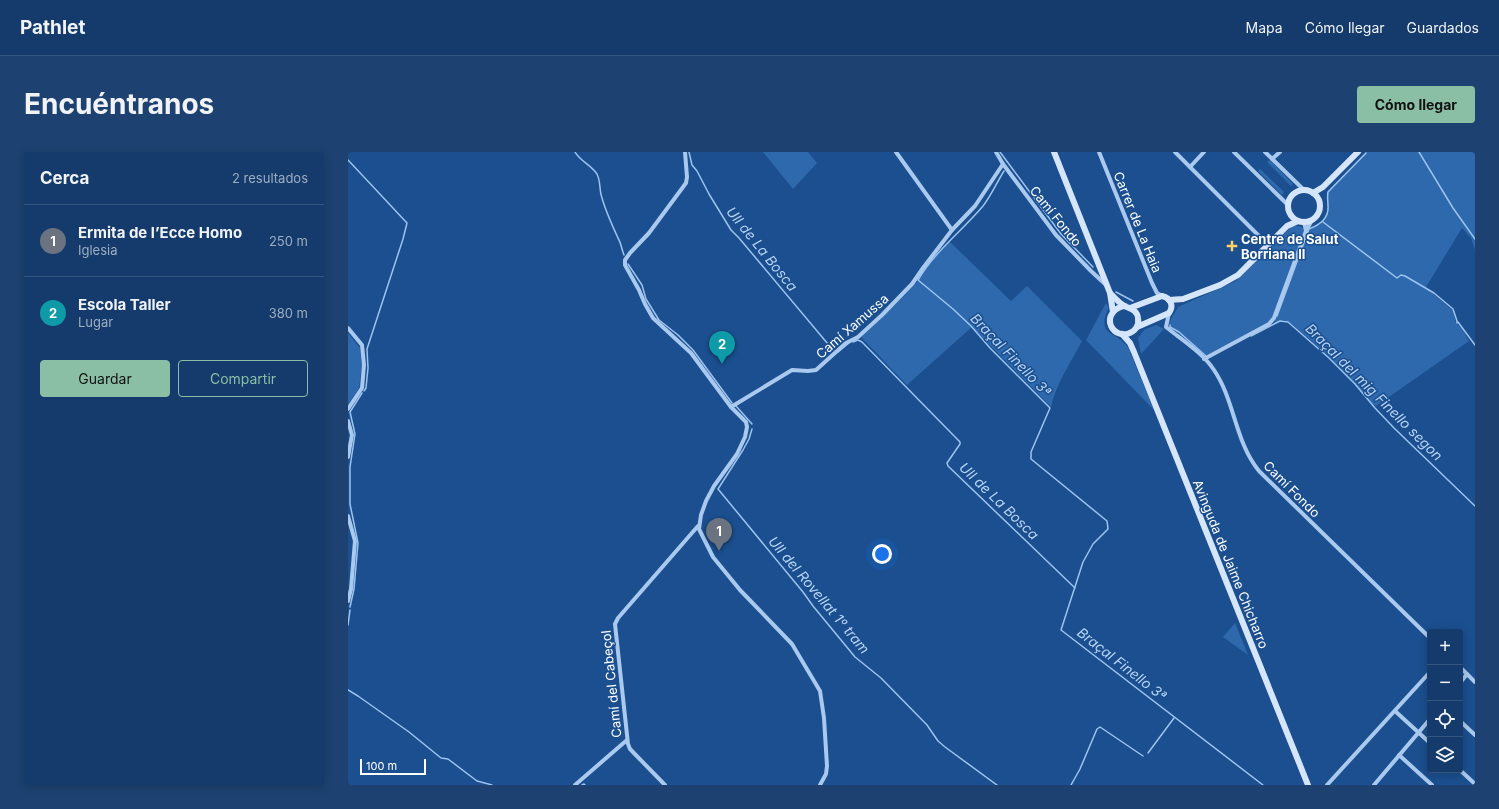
<!DOCTYPE html>
<html lang="es">
<head>
<meta charset="utf-8">
<style>
	:root { --surface:#143b6b; --page:#1d4271; --text:#f1f3f6; --muted:#9dadc1; --line:#33557e; --accent:#8abfa5 }
	body { margin:0; font-family:Inter,sans-serif; background:var(--page); color:var(--text) }
	.controls { position:absolute; right:12px; bottom:12px; display:grid; overflow:hidden; border-radius:4px; box-shadow:0 2px 10px #0003 }
	.controls button { width:36px; height:36px; display:grid; place-items:center; padding:0; border:0; border-bottom:1px solid var(--line); background:var(--surface); color:var(--text); font:20px sans-serif }
	.scale { position:absolute; left:12px; bottom:10px; width:66px; box-sizing:border-box; padding-left:4px; border:2px solid #fff; border-top:0; font-size:11px; line-height:14px; white-space:nowrap; color:#fff; -webkit-text-stroke:3px #1b4f8f; paint-order:stroke }
	.you { position:absolute; left:534px; top:402px; width:14px; height:14px; margin:-10px; border:3px solid #fff; border-radius:50%; background:#1a73e8; box-shadow:0 0 0 6px #1a73e833 }
	.badge { display:grid; place-items:center; width:26px; height:26px; border-radius:50%; background:var(--accent); color:#fff; font-size:13px; font-weight:700 }
	.pin { position:absolute; translate:-50% -33px; filter:drop-shadow(0 1px 2px #0008) }
	.pin::after { content:''; position:absolute; top:21px; width:14px; height:12px; background:inherit; clip-path:polygon(0 0,100% 0,50% 100%) }
	.list { margin:0; padding:0; list-style:none }
	h2 { display:flex; justify-content:space-between; align-items:center; height:52px; margin:0; padding:0 16px; font-size:17px }
	h2 small { font-size:13px; font-weight:400; color:var(--muted) }
	.list li { display:grid; grid-template-columns:26px 1fr auto; gap:12px; align-items:center; box-sizing:border-box; height:72px; padding:0 16px; border-top:1px solid var(--line) }
	.list b { display:block; font-size:15px; white-space:nowrap }
	.list p { margin:0; font-size:13px; white-space:nowrap; color:var(--muted) }
	.list em { font-size:13px; font-style:normal; color:var(--muted) }
	.actions { display:flex; gap:8px; padding:12px 16px }
	.actions a { flex:1; padding:9px 0; border:1px solid var(--accent); border-radius:4px; text-align:center; font-size:14px; color:var(--accent) }
	.actions .main { background:var(--accent); color:#111 }
	.icon { flex:none; width:22px; height:22px; fill:none; stroke:currentColor; stroke-width:2; stroke-linecap:round; stroke-linejoin:round }
	.map { position:relative; flex:none; width:1127px; height:633px; overflow:hidden; border-radius:4px }
	header { display:flex; align-items:center; gap:24px; box-sizing:border-box; height:56px; padding:0 20px; background:var(--surface); border-bottom:1px solid var(--line) }
	header strong { font-size:19px }
	nav { display:flex; gap:22px; margin-inline-start:auto; font-size:14px }
	.intro { display:flex; align-items:center; justify-content:space-between; box-sizing:border-box; height:96px; padding:0 24px }
	h1 { margin:0; font-size:28px }
	.button { padding:10px 18px; border-radius:4px; background:var(--accent); color:#111; font-size:14px; font-weight:700 }
	main { display:flex; gap:24px; padding:0 24px }
	aside { flex:1; background:var(--surface); border-radius:4px; box-shadow:0 2px 10px #0003 }
	.map>svg:first-child { display:block }
</style>
</head>
<body>
<header>
<strong>Pathlet</strong>
<nav><a>Mapa</a><a>Cómo llegar</a><a>Guardados</a></nav>
</header>
<div class="intro"><h1>Encuéntranos</h1><a class="button">Cómo llegar</a></div>
<main>
<aside>
<h2>Cerca<small>2 resultados</small></h2>
<ul class="list">
<li><span class="badge" style="background:#6b7280">1</span><div><b>Ermita de l’Ecce Homo</b><p>Iglesia</p></div><em>250 m</em></li>
<li><span class="badge" style="background:#0f9aa8">2</span><div><b>Escola Taller</b><p>Lugar</p></div><em>380 m</em></li>
</ul>
<div class="actions"><a class="main">Guardar</a><a>Compartir</a></div>
</aside>
<div class="map">
<svg width="1127" height="633" viewBox="0 0 1127 633">
	<rect width="100%" height="100%" fill="#1b4f8f"/>
	<!-- green -->
	<g fill="#2e69ad">
		<polygon points="415,0 460,0 469,11 445,37"/>
		<path d="M1018 0H1127V98L1123 86 1114 76 1078 135 1105 159 1108 171 1114 176 1121 189 1028 254C1020 251 1013 238 1007 232 988 210 966 191 944 172L936 168 926 171 961 78C971 73 981 67 980 54 980 48 978 43 981 38Z"/>
		<polygon points="922,8 945,32 943,34 919,10"/>
		<polygon points="912,17 936,40 934,43 910,19"/>
		<path d="M944 74H951L955 76 956 79 954 88 926 162 921 170 857 204 830 181 821 175C821 168 827 161 830 155L888 129Z"/>
		<path d="M601 89 663 149 679 134 734 189C723 210 708 232 703 255L624 175 559 233 513 185 558 142 570 128 576 118 587 104Z"/>
		<path d="M758 151 761 155C747 184 768 179 780 195L806 258 738 188Z"/>
		<polygon points="808,173 816,177 793,202 790,186 796,178"/>
		<polygon points="0,181 12,196 14,213 11,236 0,253"/>
		<polygon points="887,471 900,503 875,485"/>
	</g>
	<g fill="none" stroke-linecap="round" stroke-linejoin="round">
		<!-- stream -->
		<g stroke="#9cc4f0" stroke-width="1.5">
			<path d="M227 0C232 9 243 13 249 22 253 30 251 38 254 46 258 60 264 73 270 86 273 91 274 98 276 103"/>
			<polyline points="341,0 344,13 349,19 361,42 383,78 391,86 485,198"/>
			<polyline points="652,0 713,82 745,115"/>
			<polyline points="1071,0 1105,56 1127,87"/>
			<polyline points="0,8 59,71 55,87 19,197 20,216 18,236 16,239"/>
			<path d="M656 19C649 30 643 44 635 54 614 79 587 99 570 128L605 157 623 174 642 196 702 256 683 300V307L759 369 760 377 745 392 735 410 713 478 915 633"/>
			<polyline points="975,70 1049,126 1053,123 1057,124 1086,141 1105,157 1109,169 1109,171 1110,170 1127,193"/>
			<polyline points="280,112 294,133 298,147 311,168 330,183 345,198 384,251"/>
			<polyline points="768,140 785,149"/>
			<path d="M929 164 961 77C972 73 981 66 980 54 980 49 979 45 980 40L1018 1"/>
			<polyline points="822,173 822,175 831,180 858,204"/>
			<polyline points="903,184 932,169 940,170 981,206 1007,232 1027,256 1046,276 1127,354"/>
			<polyline points="505,190 510,188 514,190 612,290 612,292 599,311 600,314 727,436"/>
			<polyline points="490,200 501,191"/>
			<polyline points="388,254 404,272"/>
			<polyline points="404,277 401,287 395,298 370,337 455,440 465,454 507,505 533,526 579,573 590,589 597,595 649,633"/>
			<polyline points="2,455 6,437 10,391 2,352 2,315 7,282 2,260 14,241"/>
			<polyline points="0,473 2,458"/>
			<polyline points="0,538 10,544 61,580 93,606 100,607 129,629 144,633"/>
			<polyline points="800,601 826,566"/>
			<polyline points="234,633 236,632 237,633"/>
			<polyline points="723,633 732,617 749,577 752,575 795,604"/>
		</g>
		<!-- street -->
		<g stroke="#a9c9ee" stroke-width="4">
			<polyline points="337,0 339,25 338,31 301,81 282,101 277,108 277,113 291,138 297,152 305,166 343,201 383,255 398,270 399,275 397,285 389,302 366,334 358,349 353,363 351,377 365,405 392,438 444,492 472,539 476,566 479,614 478,622 472,633"/>
			<polyline points="548,0 604,78"/>
			<polyline points="648,0 655,12 708,83 743,119 757,132"/>
			<polyline points="751,0 804,131 809,141 814,144"/>
			<polyline points="827,0 920,93"/>
			<polyline points="886,0 940,53"/>
			<polyline points="917,0 956,38"/>
			<polyline points="924,7 932,0"/>
			<polyline points="842,15 856,0"/>
			<polyline points="956,70 958,79"/>
			<path d="M821 161 818 175C834 188 855 201 866 218 887 249 887 290 911 319L1082 486"/>
			<polyline points="0,176 14,193 16,213 14,236 0,257"/>
			<polyline points="856,207 921,172 926,166 958,79 964,68"/>
			<polyline points="383,255 444,218 460,219 468,218 498,191 510,185 534,163 564,132 575,116 604,78 627,54 655,12"/>
			<polyline points="0,269 4,283 0,305"/>
			<polyline points="0,364 7,389 3,437 0,449"/>
			<polyline points="1112,515 1127,530"/>
			<polyline points="1112,531 1119,522"/>
			<polyline points="1047,559 1082,591"/>
			<polyline points="1112,569 1127,583"/>
			<polyline points="1051,603 1084,633"/>
			<polyline points="1112,618 1127,632"/>
			<polyline points="227,633 279,588"/>
			<polyline points="317,633 282,597 280,592 267,472 270,466 350,374"/>
			<polyline points="979,633 1082,520"/>
			<polyline points="1026,633 1082,567"/>
		</g>
		<!-- secondary -->
		<g stroke="#d6e6fa" stroke-width="6">
			<polyline points="706,0 762,141 765,160"/>
			<circle cx="956" cy="54" r="16"/>
			<polyline points="965,41 975,35 1010,0"/>
			<path d="M763 142C767 146 770 150 775 153 781 157 789 157 790 166 793 182 770 189 763 174 759 164 767 155 777 154"/>
			<polyline points="821,148 835,147 872,133 890,123 939,74 950,69"/>
			<path d="M782 156 814 144C823 146 826 154 821 161L789 175"/>
			<polyline points="774,182 782,191 786,200 960,633"/>
		</g>
	</g>
	<!-- markers -->
	<path fill="#ffd166" stroke="#1b4f8f" stroke-width="1.5" d="M882 88h4v4h4v4h-4v4h-4v-4h-4v-4h4z"/>
	<g text-anchor="middle" stroke-width="3" stroke-linejoin="round" paint-order="stroke">
		<!-- street labels -->
		<g font-size="13" fill="#fff" stroke="#1b4f8f">
			<text transform="translate(708 64) rotate(51)" y="5">Camí Fondo</text>
			<text transform="translate(790 70) rotate(68)" y="5">Carrer de La Haia</text>
			<text transform="translate(504 174) rotate(-41)" y="5">Camí Xamussa</text>
			<text transform="translate(944 337) rotate(45)" y="5">Camí Fondo</text>
			<text transform="translate(883 412) rotate(68)" y="5">Avinguda de Jaime Chicharro</text>
			<text transform="translate(263 532) rotate(-96)" y="5">Camí del Cabeçol</text>
		</g>
		<!-- poi labels -->
		<g font-size="13" font-weight="bold" fill="#fff" stroke="#1b4f8f" text-anchor="start">
			<text x="893" y="92">Centre de Salut<tspan x="893" dy="15">Borriana II</tspan></text>
		</g>
		<!-- water labels -->
		<g font-size="14" font-style="italic" fill="#b5d3f5" stroke="#1b4f8f">
			<text transform="translate(414 97) rotate(51)" y="5">Ull de La Bosca</text>
			<text transform="translate(663 203) rotate(46)" y="5">Braçal Finello 3ª</text>
			<text transform="translate(1026 240) rotate(45)" y="5">Braçal del mig Finello segon</text>
			<text transform="translate(651 349) rotate(44)" y="5">Ull de La Bosca</text>
			<text transform="translate(471 443) rotate(50)" y="5">Ull del Rovellat 1º tram</text>
			<text transform="translate(774 512) rotate(38)" y="5">Braçal Finello 3ª</text>
		</g>
	</g>
</svg>
<div class="controls">
<button>+</button>
<button>−</button>
<button><svg class="icon" aria-label="locate" viewBox="0 0 24 24"><circle cx="12" cy="12" r="6"/><path d="M12 2v4M12 18v4M2 12h4M18 12h4"/></svg></button>
<button><svg class="icon" aria-label="layers" viewBox="0 0 24 24"><path d="M12 4l9 5-9 5-9-5zM3 14l9 5 9-5"/></svg></button>
</div>
<div class="scale">100 m</div>
<div class="you"></div>
<div class="pin badge" style="left:371px;top:399px;background:#6b7280">1</div>
<div class="pin badge" style="left:374px;top:212px;background:#0f9aa8">2</div>
</div>
</main>
</body>
</html>
